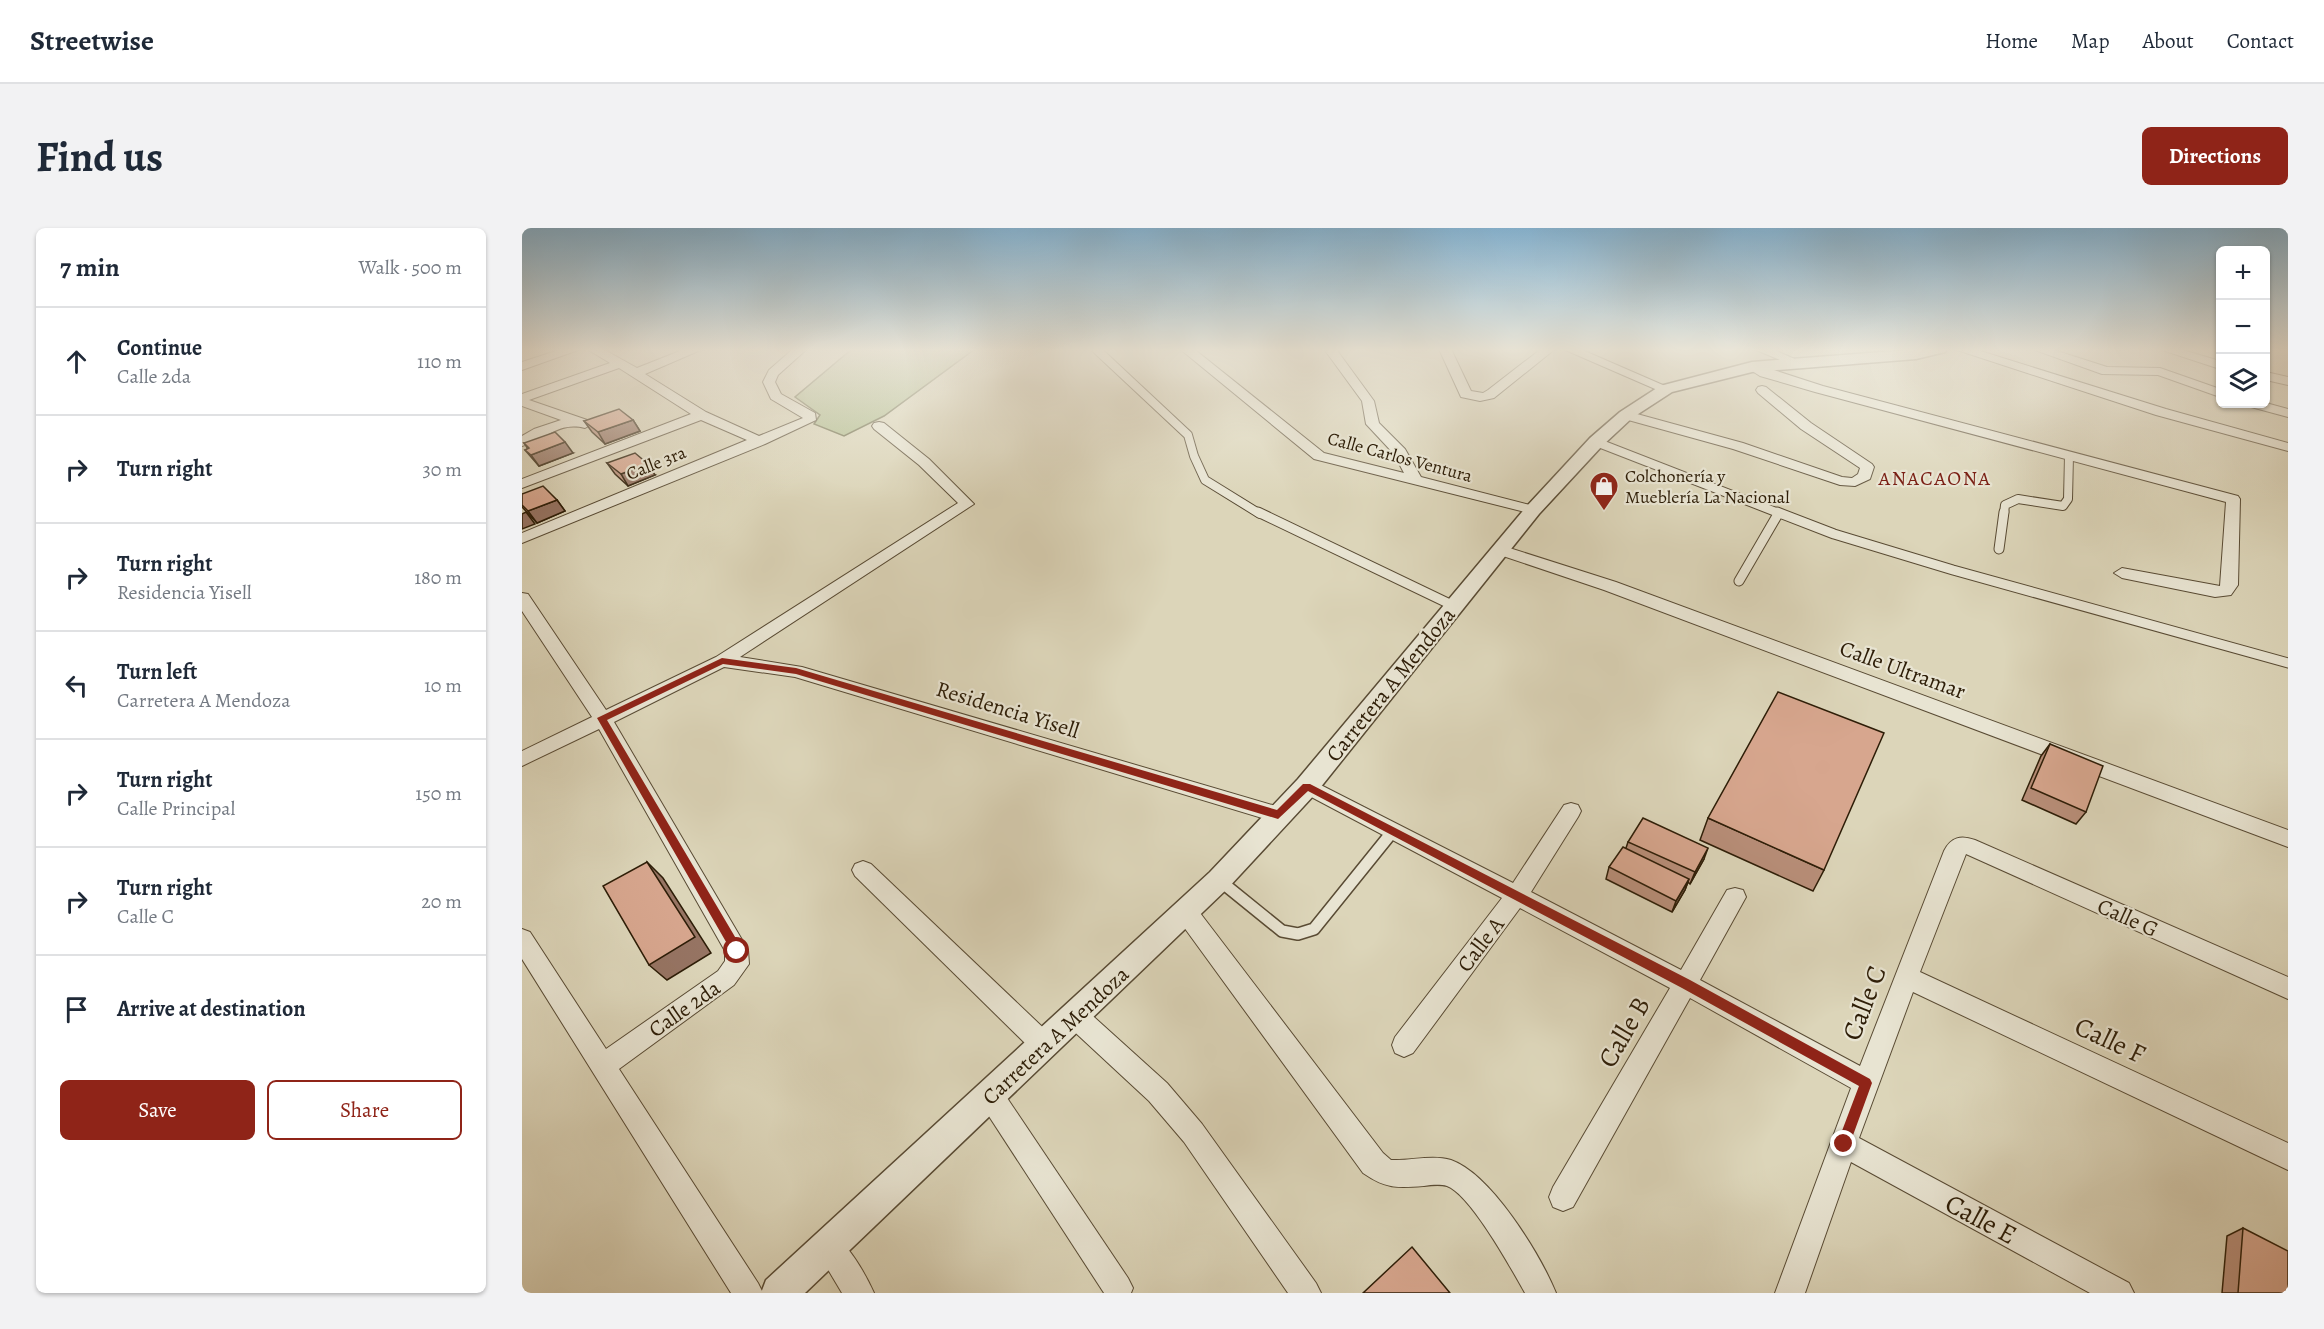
<!DOCTYPE html>
<html lang="en">
<head>
<meta charset="utf-8">
<style>
	:root { --surface:#fff; --page:#f2f2f3; --text:#1f2937; --muted:#747a83; --line:#e0e1e3; --accent:#8f2418 }
	body { margin:0; font-family:Alegreya,serif; background:var(--page); color:var(--text) }
	.controls { position:absolute; right:18px; top:18px; display:grid; overflow:hidden; border-radius:9px; box-shadow:0 2px 4px #0004 }
	.controls button { width:54px; height:54px; display:grid; place-items:center; padding:0; border:0; border-bottom:2px solid var(--line); background:var(--surface); color:var(--text); font:30px sans-serif }
	.stop { position:absolute; width:18px; height:18px; margin:-14px; border:4px solid #8f2418; border-radius:50%; background:#fff }
	.stop.end { background:#8f2418; border-color:#fff; box-shadow:0 2px 6px #0008 }
	.list { margin:0; padding:0; list-style:none }
	h2 { display:flex; justify-content:space-between; align-items:center; height:78px; margin:0; padding:0 24px; font-size:26px }
	h2 small { font-size:20px; font-weight:400; color:var(--muted) }
	.list li { display:grid; grid-template-columns:39px 1fr auto; gap:18px; align-items:center; box-sizing:border-box; height:108px; padding:0 24px; border-top:2px solid var(--line) }
	.list b { display:block; font-size:22px; white-space:nowrap }
	.list p { margin:0; font-size:20px; white-space:nowrap; color:var(--muted) }
	.list em { font-size:20px; font-style:normal; color:var(--muted) }
	.actions { display:flex; gap:12px; padding:18px 24px }
	.actions a { flex:1; padding:14px 0; border:2px solid var(--accent); border-radius:9px; text-align:center; font-size:21px; color:var(--accent) }
	.actions .main { background:var(--accent); color:#fff }
	.icon { flex:none; width:33px; height:33px; fill:none; stroke:currentColor; stroke-width:2; stroke-linecap:round; stroke-linejoin:round }
	.map { position:relative; flex:none; width:1766px; height:1065px; overflow:hidden; border-radius:9px }
	header { display:flex; align-items:center; gap:36px; box-sizing:border-box; height:84px; padding:0 30px; background:var(--surface); border-bottom:2px solid var(--line) }
	header strong { font-size:28px }
	nav { display:flex; gap:33px; margin-inline-start:auto; font-size:21px }
	.intro { display:flex; align-items:center; justify-content:space-between; box-sizing:border-box; height:144px; padding:0 36px }
	h1 { margin:0; font-size:42px }
	.button { padding:15px 27px; border-radius:9px; background:var(--accent); color:#fff; font-size:21px; font-weight:700 }
	main { display:flex; gap:36px; padding:0 36px }
	aside { flex:1; background:var(--surface); border-radius:9px; box-shadow:0 2px 4px #0004 }
	.map>svg:first-child { display:block }
</style>
</head>
<body>
<header>
<strong>Streetwise</strong>
<nav><a>Home</a><a>Map</a><a>About</a><a>Contact</a></nav>
</header>
<div class="intro"><h1>Find us</h1><a class="button">Directions</a></div>
<main>
<aside>
<h2>7 min<small>Walk · 500 m</small></h2>
<ul class="list">
<li><svg class="icon" aria-label="ahead" viewBox="0 0 24 24"><path d="M12 20V5M6 11l6-6 6 6"/></svg><div><b>Continue</b><p>Calle 2da</p></div><em>110 m</em></li>
<li><svg class="icon" aria-label="right" viewBox="0 0 24 24"><path d="M7 20v-9h11M14 6l5 5-5 5"/></svg><div><b>Turn right</b></div><em>30 m</em></li>
<li><svg class="icon" aria-label="right" viewBox="0 0 24 24"><path d="M7 20v-9h11M14 6l5 5-5 5"/></svg><div><b>Turn right</b><p>Residencia Yisell</p></div><em>180 m</em></li>
<li><svg class="icon" aria-label="left" viewBox="0 0 24 24"><path d="M17 20v-9H6M10 6l-5 5 5 5"/></svg><div><b>Turn left</b><p>Carretera A Mendoza</p></div><em>10 m</em></li>
<li><svg class="icon" aria-label="right" viewBox="0 0 24 24"><path d="M7 20v-9h11M14 6l5 5-5 5"/></svg><div><b>Turn right</b><p>Calle Principal</p></div><em>150 m</em></li>
<li><svg class="icon" aria-label="right" viewBox="0 0 24 24"><path d="M7 20v-9h11M14 6l5 5-5 5"/></svg><div><b>Turn right</b><p>Calle C</p></div><em>20 m</em></li>
<li><svg class="icon" aria-label="arrive" viewBox="0 0 24 24"><path d="M6 21V4h12l-3 4 3 4H6"/></svg><div><b>Arrive at destination</b></div></li>
</ul>
<div class="actions"><a class="main">Save</a><a>Share</a></div>
</aside>
<div class="map">
<svg width="1766" height="1065" viewBox="0 0 1766 1065">
	<rect width="100%" height="100%" fill="#dcd5b9"/>
	<filter id="stains"><feTurbulence type="fractalNoise" baseFrequency=".00333" numOctaves="4"/><feColorMatrix values="0 0 0 0 .2 0 0 0 0 .09 0 0 0 0 .02 0 0 0 .5 -.17"/></filter>
	<radialGradient id="worn" r=".72"><stop offset=".6" stop-color="#630" stop-opacity="0"/><stop offset="1" stop-color="#630" stop-opacity=".3"/></radialGradient>
	<!-- green -->
	<polygon fill="#b2bd8e" stroke="#706d4a" stroke-width="1.5" points="330,121 453,121 362,188 322,208 292,196 298,187 273,169"/>
	<g fill="none" stroke-linecap="round" stroke-linejoin="round">
		<!-- service-far2 casing -->
		<g stroke="#594b34" stroke-width="10">
			<g id="service-far2">
				<polyline points="574,121 666,207 672,228 683,252 738,286"/>
				<polyline points="1074,214 1259,286"/>
				<polyline points="1482,286 1483,277 1496,271 1541,278 1546,271 1547,228"/>
			</g>
		</g>
		<!-- service-far1 casing -->
		<g stroke="#594b34" stroke-width="11">
			<g id="service-far1">
				<polyline points="736,284 932,378"/>
				<polyline points="1255,284 1312,306 1431,342 1766,435"/>
				<polyline points="1477,321 1482,284"/>
				<polyline points="1217,353 1256,286"/>
			</g>
		</g>
		<!-- service casing -->
		<g stroke="#594b34" stroke-width="14">
			<polyline id="service" points="697,652 760,703 776,706 792,701 871,603"/>
		</g>
		<!-- minor casing -->
		<g stroke="#594b34" stroke-width="2">
			<g id="minor">
				<polygon points="40,121 59,121 0,142 0,134"/>
				<path d="M65 121H81L115 140 163 121H181L123 146 184 184 237 208 281 190 249 171 241 154 247 142 271 121H285L256 147 253 154 259 166 293 185 294 192 243 216 0 315V305L225 212 179 192 0 260V251L169 186 97 140 7 172 68 193 70 196 63 200C36 193 24 212 0 218V208L12 201 39 192 0 178V166L88 135Z"/>
				<polygon points="658,121 672,121 802,225 882,245 872,226 844,196 840,173 802,121 814,121 852,173 857,195 883,221 899,249 1016,279 1018,282 1011,286 792,231"/>
				<polygon points="917,121 929,121 949,163 961,165 966,162 1019,121 1033,121 972,170 958,173 939,169"/>
				<polygon points="1041,121 1058,121 1150,161 1144,165 1140,164"/>
				<polygon points="1232,121 1250,121 1282,135 1280,138 1272,138"/>
				<polygon points="1432,121 1452,121 1644,181 1766,215 1766,223 1634,187"/>
				<polygon points="1510,121 1529,121 1585,139 1638,140 1698,161 1698,169 1636,147 1580,146"/>
				<polygon points="1637,121 1657,121 1698,133 1698,141"/>
				<polygon points="1230,135 1301,158 1716,268 1718,271 1716,357 1709,367 1693,369 1600,350 1592,345 1600,340 1698,358 1704,274 1293,164 1238,148 1224,139"/>
				<polygon points="1744,144 1766,149 1766,157 1744,152"/>
				<polygon points="1240,158 1244,159 1289,195 1350,236 1352,239 1348,251 1333,258 1318,257 1211,221 1099,190 1097,187 1104,183 1221,215 1320,249 1330,250 1336,246 1338,240 1279,201 1236,165 1234,162 1236,159"/>
				<polygon points="1744,175 1766,181 1766,189 1729,179 1728,176"/>
				<polygon points="357,194 362,195 407,231 452,276 218,429 280,439 757,579 764,581 767,587 764,593 757,595 273,449 202,439 92,494 226,722 227,736 212,757 97,841 236,1055 241,1065 209,1065 0,731 0,701 8,704 84,821 196,743 203,733 203,723 77,501 0,538 0,523 70,489 0,383 0,365 6,366 84,482 194,429 436,275 397,237 352,201 350,198 352,195"/>
				<polygon points="978,317 1094,354 1766,602 1766,619 1082,362 972,325 970,322 972,319"/>
				<path d="M785 550 991 655 1042 577 1049 575 1056 577 1059 583 1056 589 1009 664 1159 742 1205 662 1213 660 1221 662 1224 669 1178 752 1338 838 1422 623C1429 609 1439 607 1453 612L1766 749V771L1444 626 1398 744 1766 915V942L1391 764 1337 910 1607 1055 1612 1065H1568L1329 934 1283 1065H1253L1329 860 1168 770 1051 979 1041 983 1031 979 1027 969 1031 959 1148 760 998 680 891 825 882 829 873 825 870 817 873 809 980 670 778 563 775 558 778 553Z"/>
				<polygon points="341,633 349,636 531,809 534,817 531,825 522,829 513,825 333,648 330,642 333,636"/>
				<path d="M664 675 672 677 861 925 869 932H874C891 932 912 927 929 932 969 946 1018 1026 1034 1065H1003C990 1042 949 967 925 958 918 956 909 957 902 958 875 960 864 961 841 945L656 691 653 684 656 677Z"/>
				<polygon points="553,777 562,780 645,855 680,896 794,1055 799,1065 766,1065 662,914 627,873 544,796 541,788 544,780"/>
				<polygon points="468,854 477,858 606,1050 611,1060 609,1065 582,1065 459,876 455,867 459,858"/>
				<path d="M306 1004C324 1011 344 1047 352 1065H320L292 1018 296 1008Z"/>
			</g>
		</g>
		<!-- tertiary casing -->
		<g stroke="#594b34" stroke-width="3">
			<polygon id="tertiary" points="1399,121 1425,121 1423,124 1394,131 1230,144 1150,164 1110,190 1080,218 1017,286 794,565 706,660 283,1065 239,1065 244,1052 688,644 776,551 1005,278 1068,210 1098,184 1138,158 1230,134"/>
		</g>
		<!-- service-far2 -->
		<use href="#service-far2" stroke="#e8e4d2" stroke-width="8"/>
		<!-- service-far1 -->
		<use href="#service-far1" stroke="#e8e4d2" stroke-width="9"/>
		<!-- service -->
		<use href="#service" stroke="#e8e4d2" stroke-width="11"/>
		<!-- minor -->
		<use href="#minor" fill="#e8e4d2" fill-rule="evenodd"/>
		<!-- tertiary -->
		<use href="#tertiary" fill="#e8e4d2" fill-rule="evenodd"/>
	</g>
	<!-- wall -->
	<g fill="#b98f7a" stroke="#2d1d07" stroke-width="1.5">
		<polygon points="111,192 118,203 83,216 70,204 62,193"/>
		<polygon points="2,215 51,225 17,238 3,222 6,221"/>
		<polygon points="85,235 133,247 106,258 93,246"/>
		<polygon points="0,266 35,272 43,283 15,295 0,279"/>
		<polygon points="1528,516 1564,584 1554,596 1500,572 1519,528"/>
		<polygon points="1186,590 1302,642 1291,663 1178,612"/>
		<polygon points="1106,614 1182,631 1168,656 1166,654 1163,662 1150,684 1084,651 1087,639 1104,620"/>
		<polygon points="1721,1000 1766,1065 1700,1065 1705,1008"/>
	</g>
	<!-- shaded-wall -->
	<g fill="#967463" stroke="#2d1d07" stroke-width="1.5">
		<polygon points="111,192 118,203 83,216 76,204"/>
		<polygon points="43,214 51,225 17,238 9,227"/>
		<polygon points="126,236 133,247 106,258 99,246"/>
		<polygon points="35,272 43,283 15,295 6,283"/>
		<polygon points="4,284 13,296 0,301 0,286"/>
		<polygon points="1186,620 1182,631 1168,656 1173,644"/>
		<polygon points="125,634 141,650 189,725 145,752 127,737"/>
		<polygon points="1167,651 1163,662 1150,684 1154,673"/>
	</g>
	<!-- building -->
	<g fill="#d7a68e" stroke="#2d1d07" stroke-width="1.5">
		<polygon points="97,181 111,192 76,204 62,193"/>
		<polygon points="33,204 43,214 9,227 3,222 7,220 2,215"/>
		<polygon points="113,225 126,236 99,246 85,235"/>
		<polygon points="21,258 35,272 6,283 0,277 0,266"/>
		<polygon points="1256,464 1362,505 1302,642 1186,590"/>
		<polygon points="1528,516 1581,538 1564,584 1509,560"/>
		<polygon points="1121,590 1186,620 1173,644 1106,614"/>
		<polygon points="1101,619 1167,651 1154,673 1087,639"/>
		<polygon points="125,634 173,709 127,737 81,658"/>
		<polygon points="1721,1000 1766,1023 1766,1065 1716,1065"/>
		<polygon points="890,1019 928,1065 841,1065"/>
	</g>
	<!-- sky -->
	<linearGradient id="sky" x2="0" y2="1"><stop stop-color="#86b5d4"/><stop offset="0.45" stop-color="#efece0"/><stop offset="1" stop-color="#efece0" stop-opacity="0"/></linearGradient>
	<rect width="1766" height="271" fill="url(#sky)"/>
	<!-- route -->
	<polygon fill="#8f2418" points="200,430 274,440 755,582 781,556 788,556 1168,752 1348,851 1350,855 1326,921 1322,923 1317,921 1315,916 1337,858 1160,760 786,563 756,591 274,446 201,436 85,492 219,719 219,726 211,726 75,490"/>
	<!-- icons -->
	<defs>
		<g id="shop-pin" transform="scale(1.5)"><path d="M0 17L-7.5 6A9.5 9.5 0 1 1 7.5 6Z" fill="#8f2418" stroke="#e8e4d2"/><path d="M-5-2.5h2.3a2.7 3.5 0 0 1 5.4 0H5L5.5 6h-11ZM-1.5-2.5h3a1.5 2.3 0 0 0-3 0Z" fill="#fff"/></g>
	</defs>
	<g fill-rule="evenodd">
		<use href="#shop-pin" x="1082" y="258"/>
	</g>
	<g text-anchor="middle" stroke-width="4.5" stroke-linejoin="round" paint-order="stroke">
		<!-- far-street labels -->
		<g font-size="18" fill="#2d1d07" stroke="#e8e4d2">
			<text transform="translate(878 229) rotate(15)" y="6">Calle Carlos Ventura</text>
			<text transform="translate(134 235) rotate(-22)" y="6">Calle 3ra</text>
		</g>
		<!-- far-poi labels -->
		<g font-size="18" fill="#2d1d07" stroke="#e8e4d2" text-anchor="start">
			<text x="1103" y="254">Colchonería y<tspan x="1103" dy="21">Mueblería La Nacional</tspan></text>
		</g>
		<!-- far-neighbourhood labels -->
		<g font-size="20" letter-spacing="1.5" fill="#7a1f14" stroke="#e8e4d2">
			<text x="1413" y="257">ANACAONA</text>
		</g>
		<!-- street labels -->
		<g font-size="22" fill="#2d1d07" stroke="#e8e4d2">
			<text transform="translate(1381 441) rotate(20)" y="8">Calle Ultramar</text>
			<text transform="translate(868 456) rotate(-51)" y="8">Carretera A Mendoza</text>
			<text transform="translate(486 481) rotate(17)" y="8">Residencia Yisell</text>
			<text transform="translate(1606 689) rotate(24)" y="8">Calle G</text>
			<text transform="translate(958 716) rotate(-53)" y="8">Calle A</text>
			<text transform="translate(162 780) rotate(-35)" y="8">Calle 2da</text>
			<text transform="translate(533 807) rotate(-43)" y="8">Carretera A Mendoza</text>
		</g>
		<!-- near-street labels -->
		<g font-size="27" fill="#2d1d07" stroke="#e8e4d2">
			<text transform="translate(1342 775) rotate(-69)" y="9">Calle C</text>
			<text transform="translate(1102 804) rotate(-60)" y="9">Calle B</text>
			<text transform="translate(1588 812) rotate(25)" y="9">Calle F</text>
			<text transform="translate(1459 991) rotate(28)" y="9">Calle E</text>
		</g>
	</g>
	<rect width="100%" height="100%" filter="url(#stains)"/>
	<rect width="100%" height="100%" fill="url(#worn)"/>
</svg>
<div class="controls">
<button>+</button>
<button>−</button>
<button><svg class="icon" aria-label="layers" viewBox="0 0 24 24"><path d="M12 4l9 5-9 5-9-5zM3 14l9 5 9-5"/></svg></button>
</div>
<div class="stop" style="left:215px;top:723px"></div>
<div class="stop end" style="left:1322px;top:916px"></div>
</div>
</main>
</body>
</html>
